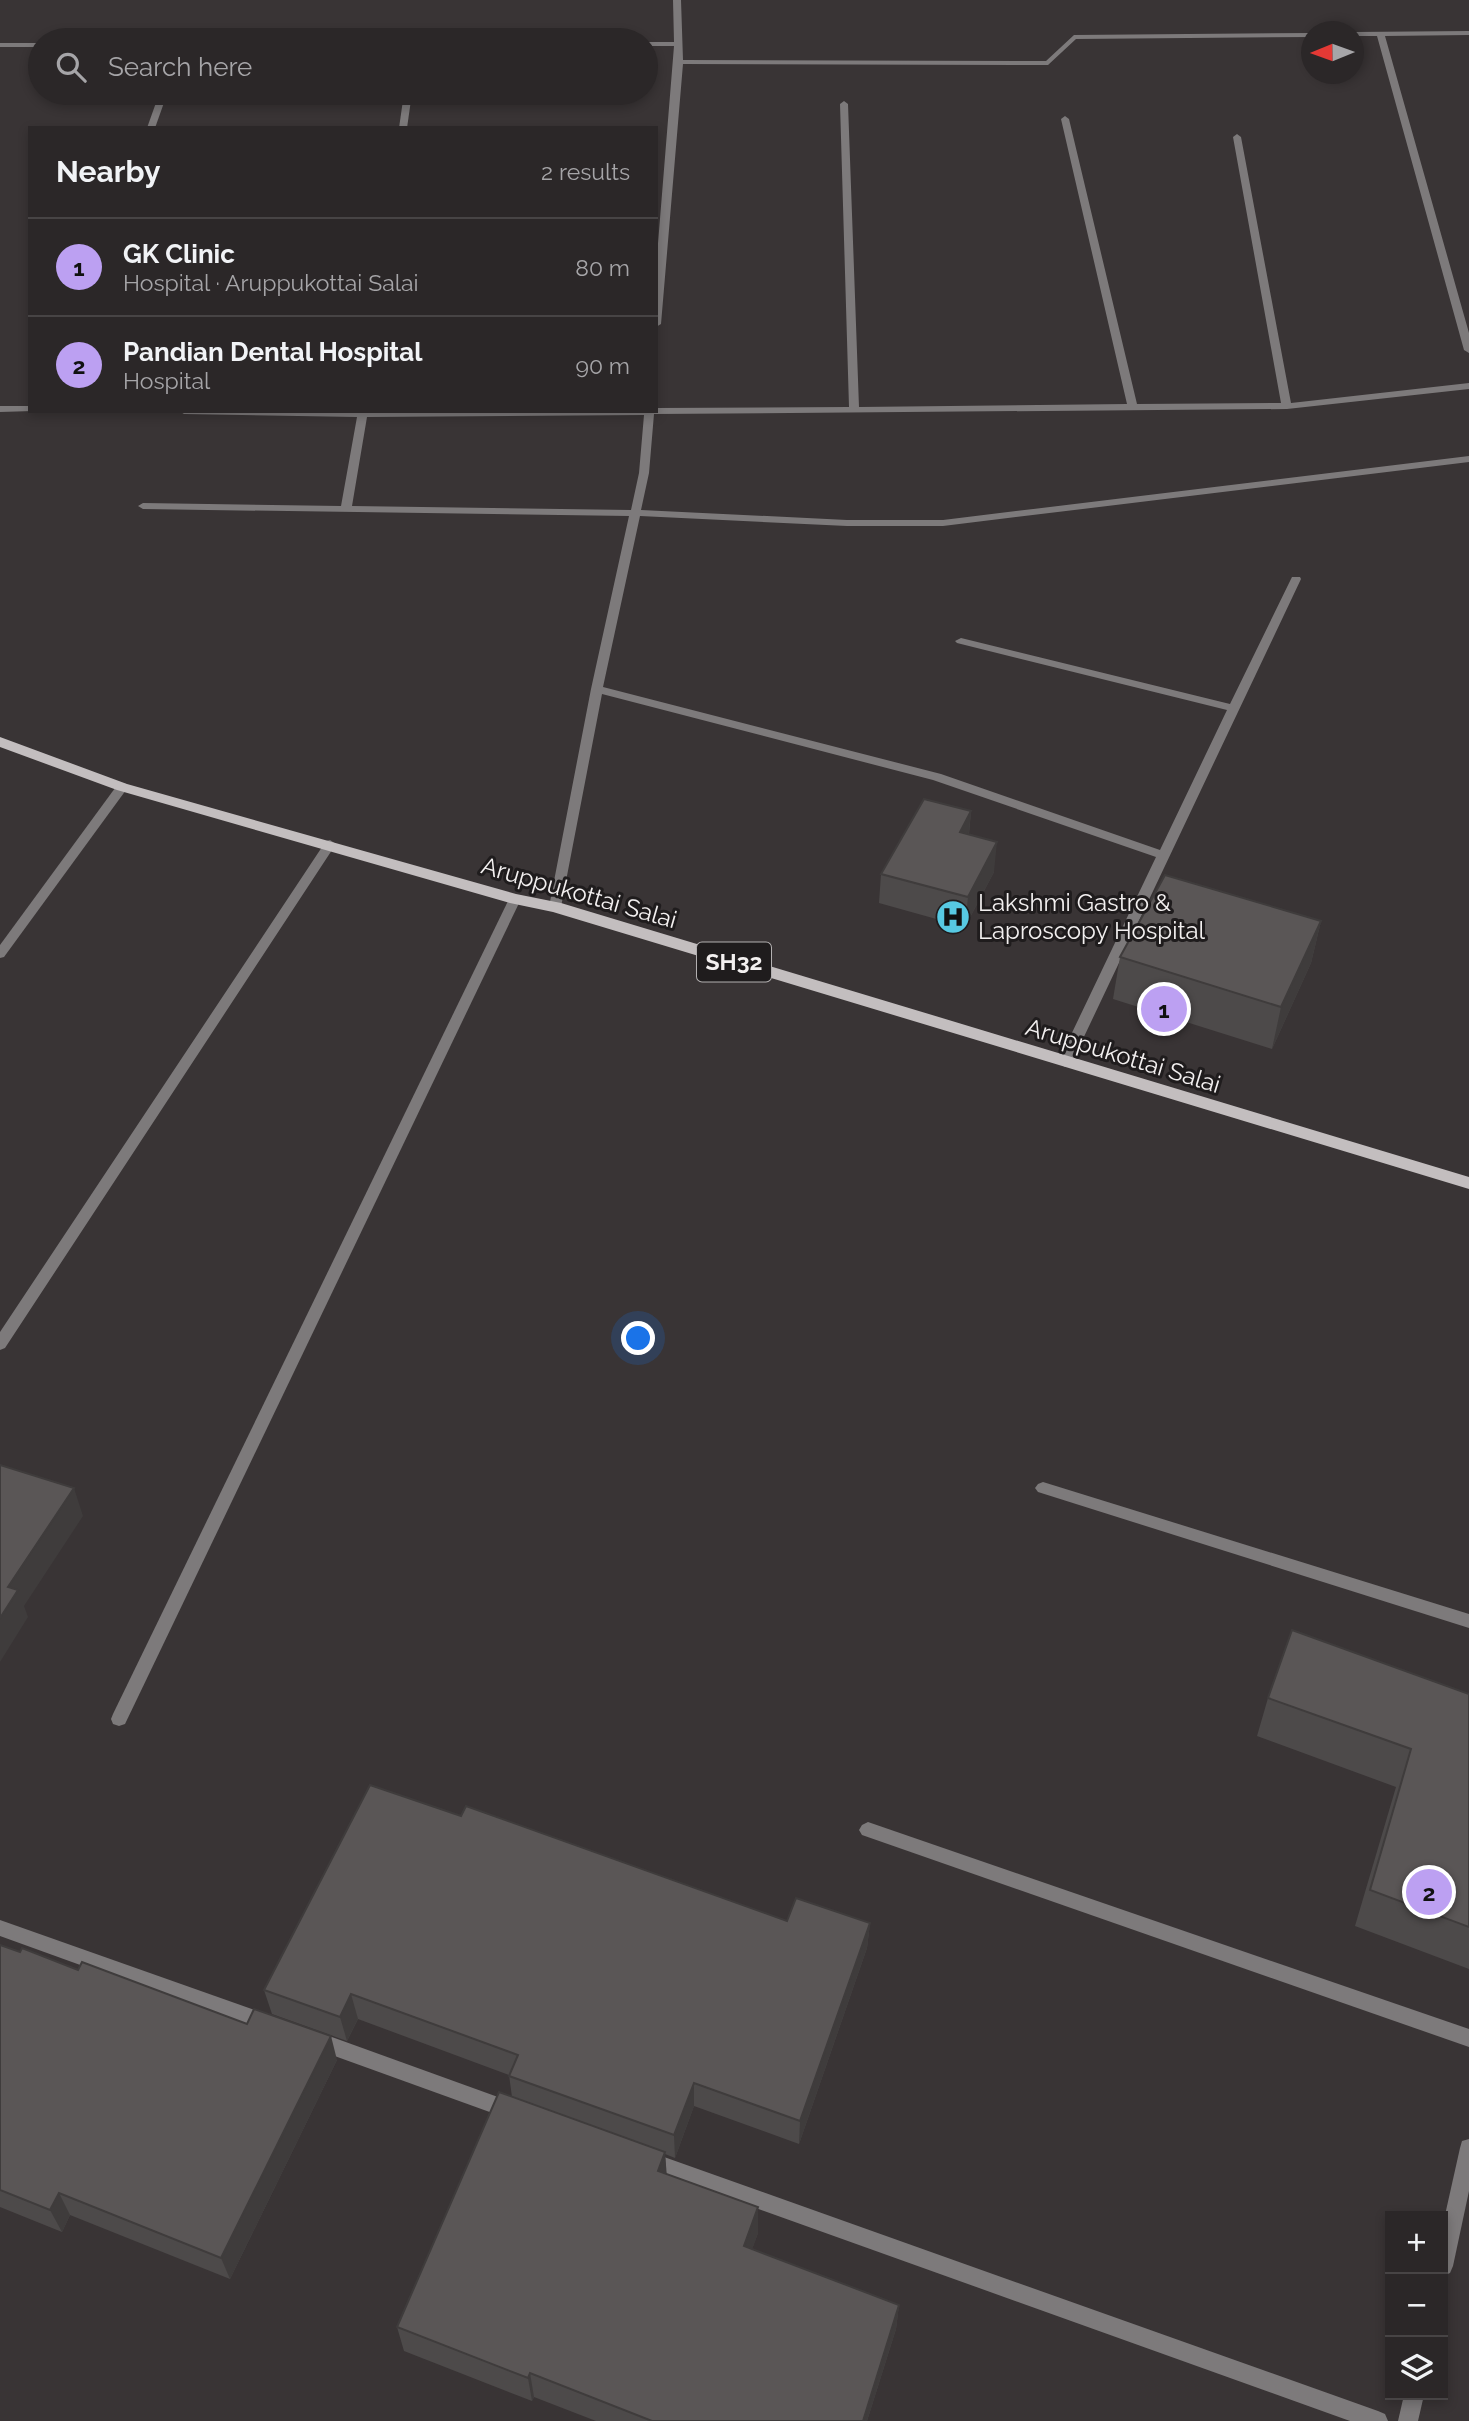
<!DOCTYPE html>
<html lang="en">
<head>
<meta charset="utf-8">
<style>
	:root { --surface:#2b2728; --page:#332f30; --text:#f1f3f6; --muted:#a6a5a8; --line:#474445; --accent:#bca0f2 }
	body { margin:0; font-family:Raleway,sans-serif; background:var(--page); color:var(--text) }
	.controls { position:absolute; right:21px; bottom:21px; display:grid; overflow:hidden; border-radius:0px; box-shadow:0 4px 10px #0003 }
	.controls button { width:63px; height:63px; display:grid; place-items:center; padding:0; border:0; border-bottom:2px solid var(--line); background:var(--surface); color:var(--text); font:35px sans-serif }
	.compass { position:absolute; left:1301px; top:21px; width:63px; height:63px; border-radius:50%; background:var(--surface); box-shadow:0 4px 10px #0003; rotate:269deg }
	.you { position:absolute; left:639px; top:1339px; width:24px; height:24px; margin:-18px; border:5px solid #fff; border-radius:50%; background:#1a73e8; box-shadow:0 0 0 10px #1a73e833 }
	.badge { display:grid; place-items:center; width:46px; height:46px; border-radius:50%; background:var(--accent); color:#111; font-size:23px; font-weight:700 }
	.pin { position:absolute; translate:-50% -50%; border:4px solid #fff; box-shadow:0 2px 7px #0006 }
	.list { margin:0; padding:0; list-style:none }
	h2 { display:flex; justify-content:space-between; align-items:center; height:91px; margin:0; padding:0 28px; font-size:30px }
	h2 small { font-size:23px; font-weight:400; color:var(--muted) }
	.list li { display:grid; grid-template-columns:46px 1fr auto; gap:21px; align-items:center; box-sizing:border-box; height:98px; padding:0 28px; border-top:2px solid var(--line) }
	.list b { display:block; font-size:26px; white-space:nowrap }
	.list p { margin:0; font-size:23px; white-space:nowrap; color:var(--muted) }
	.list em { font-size:23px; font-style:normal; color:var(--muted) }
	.icon { flex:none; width:38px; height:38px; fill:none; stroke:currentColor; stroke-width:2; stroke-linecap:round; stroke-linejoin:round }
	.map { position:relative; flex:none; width:1469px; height:2421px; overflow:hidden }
	.search { position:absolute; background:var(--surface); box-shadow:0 4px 10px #0003; left:28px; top:28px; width:630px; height:77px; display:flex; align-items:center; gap:18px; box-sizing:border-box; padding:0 24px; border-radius:38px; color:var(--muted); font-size:26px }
	.panel { position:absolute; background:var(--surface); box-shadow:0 4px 10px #0003; left:28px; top:126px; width:630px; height:287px; border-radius:0px }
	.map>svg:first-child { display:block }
</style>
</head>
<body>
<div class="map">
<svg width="1469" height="2421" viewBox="0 0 1469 2421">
	<rect width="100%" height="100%" fill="#393435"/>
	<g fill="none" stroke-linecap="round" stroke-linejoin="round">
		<!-- minor -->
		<g fill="#7d7a7b" fill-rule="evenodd">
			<polygon points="673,0 681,0 683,60 1046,61 1074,35 1312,33 1312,37 1076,39 1048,65 683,64 661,324 656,327 656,268 674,46 646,46 646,42 674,42"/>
			<polygon points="1469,31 1469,35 1385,36 1469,333 1469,353 1464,350 1377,36 1354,36 1354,32"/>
			<rect x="0" y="43" width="40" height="4"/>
			<polygon points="404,93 412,93 407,128 399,128"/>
			<polygon points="162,94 166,97 155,128 147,128 158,97"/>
			<path d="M844 101 848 104 859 407 1127 404 1061 119 1065 116 1069 119 1137 404 1281 403 1233 137 1237 134 1241 137 1291 403 1469 383V389L1287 409 654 414 649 473 641 510 847 520H943L1469 456V462L943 526H847L640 516 603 687 941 774 1160 850 1227 710 957 643 955 641 961 638 1230 704 1291 579 1292 577H1300L1301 579 1072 1062 1065 1067 1058 1062 1156 857 933 780 602 694 561 907 559 910H551L549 907 591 689 629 516 143 509 138 506 143 503 341 506 357 417 184 414 179 411H656V408L849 407 840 104ZM644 415 639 473 631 510 352 506 367 417Z"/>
			<polygon points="0,406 30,406 30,411 33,411 0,412"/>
			<polygon points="122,783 126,784 126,790 4,957 0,958 0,945 118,784"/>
			<polygon points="330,840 336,844 334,847 5,1348 0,1350 0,1332 326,841"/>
			<polygon points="515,895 521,899 125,1724 119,1726 113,1724 111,1719 113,1714 509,899"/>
			<polygon points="1043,1482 1469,1614 1469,1628 1038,1492 1035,1488 1038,1484"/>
			<polygon points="868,1822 1469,2029 1469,2047 862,1835 859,1830 862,1825"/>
			<polygon points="0,1920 266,2014 272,2017 275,2023 272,2029 266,2032 0,1936"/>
			<polygon points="318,2032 509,2101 516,2104 518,2110 516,2116 509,2119 318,2050 312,2047 309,2041 312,2035"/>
			<polygon points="1469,2139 1469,2191 1453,2266 1450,2273 1443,2276 1443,2224 1460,2148 1462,2141"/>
			<polygon points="650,2152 1378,2411 1385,2414 1388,2421 1350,2421 650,2170 643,2168 641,2161 643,2154"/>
			<polygon points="1404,2395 1424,2395 1418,2421 1398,2421"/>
		</g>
		<!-- primary -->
		<polygon fill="#c3bebf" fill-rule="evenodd" points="0,737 127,784 516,894 561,903 1469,1177 1469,1189 553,912 510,903 117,790 0,747"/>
	</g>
	<!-- wall -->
	<g fill="#4d4a4a">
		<polygon points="971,811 969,834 994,872 965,927 879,903 881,874"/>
		<polygon points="1321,921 1311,963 1272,1049 1113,999 1120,957"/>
		<polygon points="1469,1694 1469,1969 1355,1926 1396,1787 1257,1736 1268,1698"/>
		<polygon points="461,1816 787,1921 870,1923 867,1948 799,2144 694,2106 675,2158 665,2154 666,2174 758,2207 758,2233 752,2249 899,2305 896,2329 867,2421 596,2421 534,2397 532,2401 404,2351 397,2327 512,2097 509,2075 358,2019 347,2041 272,2014 264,1990"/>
		<polygon points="0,1945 78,1970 337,2060 230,2279 70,2215 62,2232 0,2207"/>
	</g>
	<!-- shaded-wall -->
	<g fill="#3f3c3c">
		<polygon points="971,811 968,841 960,832"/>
		<polygon points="997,842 994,872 965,927 968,897"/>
		<polygon points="1321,921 1311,963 1272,1049 1281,1007"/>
		<polygon points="74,1488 83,1516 24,1606 28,1617 0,1662 0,1618 8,1587"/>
		<polygon points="870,1923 867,1948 799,2144 800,2121"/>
		<polygon points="351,1994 358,2019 347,2041 340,2017"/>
		<polygon points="331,2036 337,2060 230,2279 221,2258"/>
		<polygon points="694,2083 694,2106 675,2158 674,2135"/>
		<polygon points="665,2152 667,2178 658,2171"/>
		<polygon points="59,2193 70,2215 62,2232 50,2210"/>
		<polygon points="758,2207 758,2233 744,2272 744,2246"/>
		<polygon points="899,2305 896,2329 867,2421 863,2421"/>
		<polygon points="530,2373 534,2397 532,2401 528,2378"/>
	</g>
	<!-- building -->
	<g fill="#5a5656" stroke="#3f3c3c" stroke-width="2">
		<polygon points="924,799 971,811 960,832 997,842 968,897 881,874"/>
		<polygon points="1165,875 1321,921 1281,1007 1120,957"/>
		<polygon points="0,1465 74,1488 8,1587 18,1590 0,1618"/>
		<polygon points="1292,1630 1469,1694 1469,1927 1370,1890 1411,1749 1268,1698"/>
		<polygon points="370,1785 461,1816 466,1806 787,1921 796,1898 870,1923 800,2121 694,2083 674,2135 509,2076 518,2055 351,1994 340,2017 264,1990"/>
		<polygon points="0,1945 20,1952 22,1948 78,1970 82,1962 247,2024 254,2009 331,2036 221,2258 59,2193 50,2210 0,2190"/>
		<polygon points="499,2092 665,2152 658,2171 758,2207 744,2246 899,2305 863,2421 652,2421 530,2373 528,2378 397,2327"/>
	</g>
	<!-- icons -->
	<defs>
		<g id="hospital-disc" transform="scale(1.75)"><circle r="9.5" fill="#57c9e2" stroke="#1f1c1d"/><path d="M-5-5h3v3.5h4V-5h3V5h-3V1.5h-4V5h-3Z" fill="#111"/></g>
	</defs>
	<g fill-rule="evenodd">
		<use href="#hospital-disc" x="953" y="917"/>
	</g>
	<g text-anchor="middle" stroke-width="6" stroke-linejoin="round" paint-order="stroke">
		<!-- shield labels -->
		<rect fill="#1f1c1d" stroke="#b3b0b1" stroke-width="2" x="697" y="942.5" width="74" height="39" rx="5"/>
		<g font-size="23" font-weight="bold" fill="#f3f0f0">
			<text x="734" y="970">SH32</text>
		</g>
		<!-- street labels -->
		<g font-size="24" fill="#f3f0f0" stroke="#1f1c1d">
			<text transform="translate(579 893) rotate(16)" y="8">Aruppukottai Salai</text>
			<text transform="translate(1123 1056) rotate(17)" y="8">Aruppukottai Salai</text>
		</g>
		<!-- poi labels -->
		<g font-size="24" fill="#f3f0f0" stroke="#1f1c1d" text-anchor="start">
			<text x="978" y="911">Lakshmi Gastro &amp;<tspan x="978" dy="28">Laproscopy Hospital</tspan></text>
		</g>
	</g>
</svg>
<div class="controls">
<button>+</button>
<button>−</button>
<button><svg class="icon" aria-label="layers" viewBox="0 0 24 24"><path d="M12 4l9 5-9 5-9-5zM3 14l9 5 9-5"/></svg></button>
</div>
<svg class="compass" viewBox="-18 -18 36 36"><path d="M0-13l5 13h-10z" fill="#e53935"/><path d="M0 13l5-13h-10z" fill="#a6a5a8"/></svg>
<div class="you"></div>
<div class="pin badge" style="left:1164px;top:1009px">1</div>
<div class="pin badge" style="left:1429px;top:1892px">2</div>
<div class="search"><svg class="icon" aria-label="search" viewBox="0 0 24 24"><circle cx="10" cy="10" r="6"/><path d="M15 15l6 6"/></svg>Search here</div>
<section class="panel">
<h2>Nearby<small>2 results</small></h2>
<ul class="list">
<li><span class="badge">1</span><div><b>GK Clinic</b><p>Hospital · Aruppukottai Salai</p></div><em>80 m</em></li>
<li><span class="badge">2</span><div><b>Pandian Dental Hospital</b><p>Hospital</p></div><em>90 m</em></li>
</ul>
</section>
</div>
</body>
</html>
